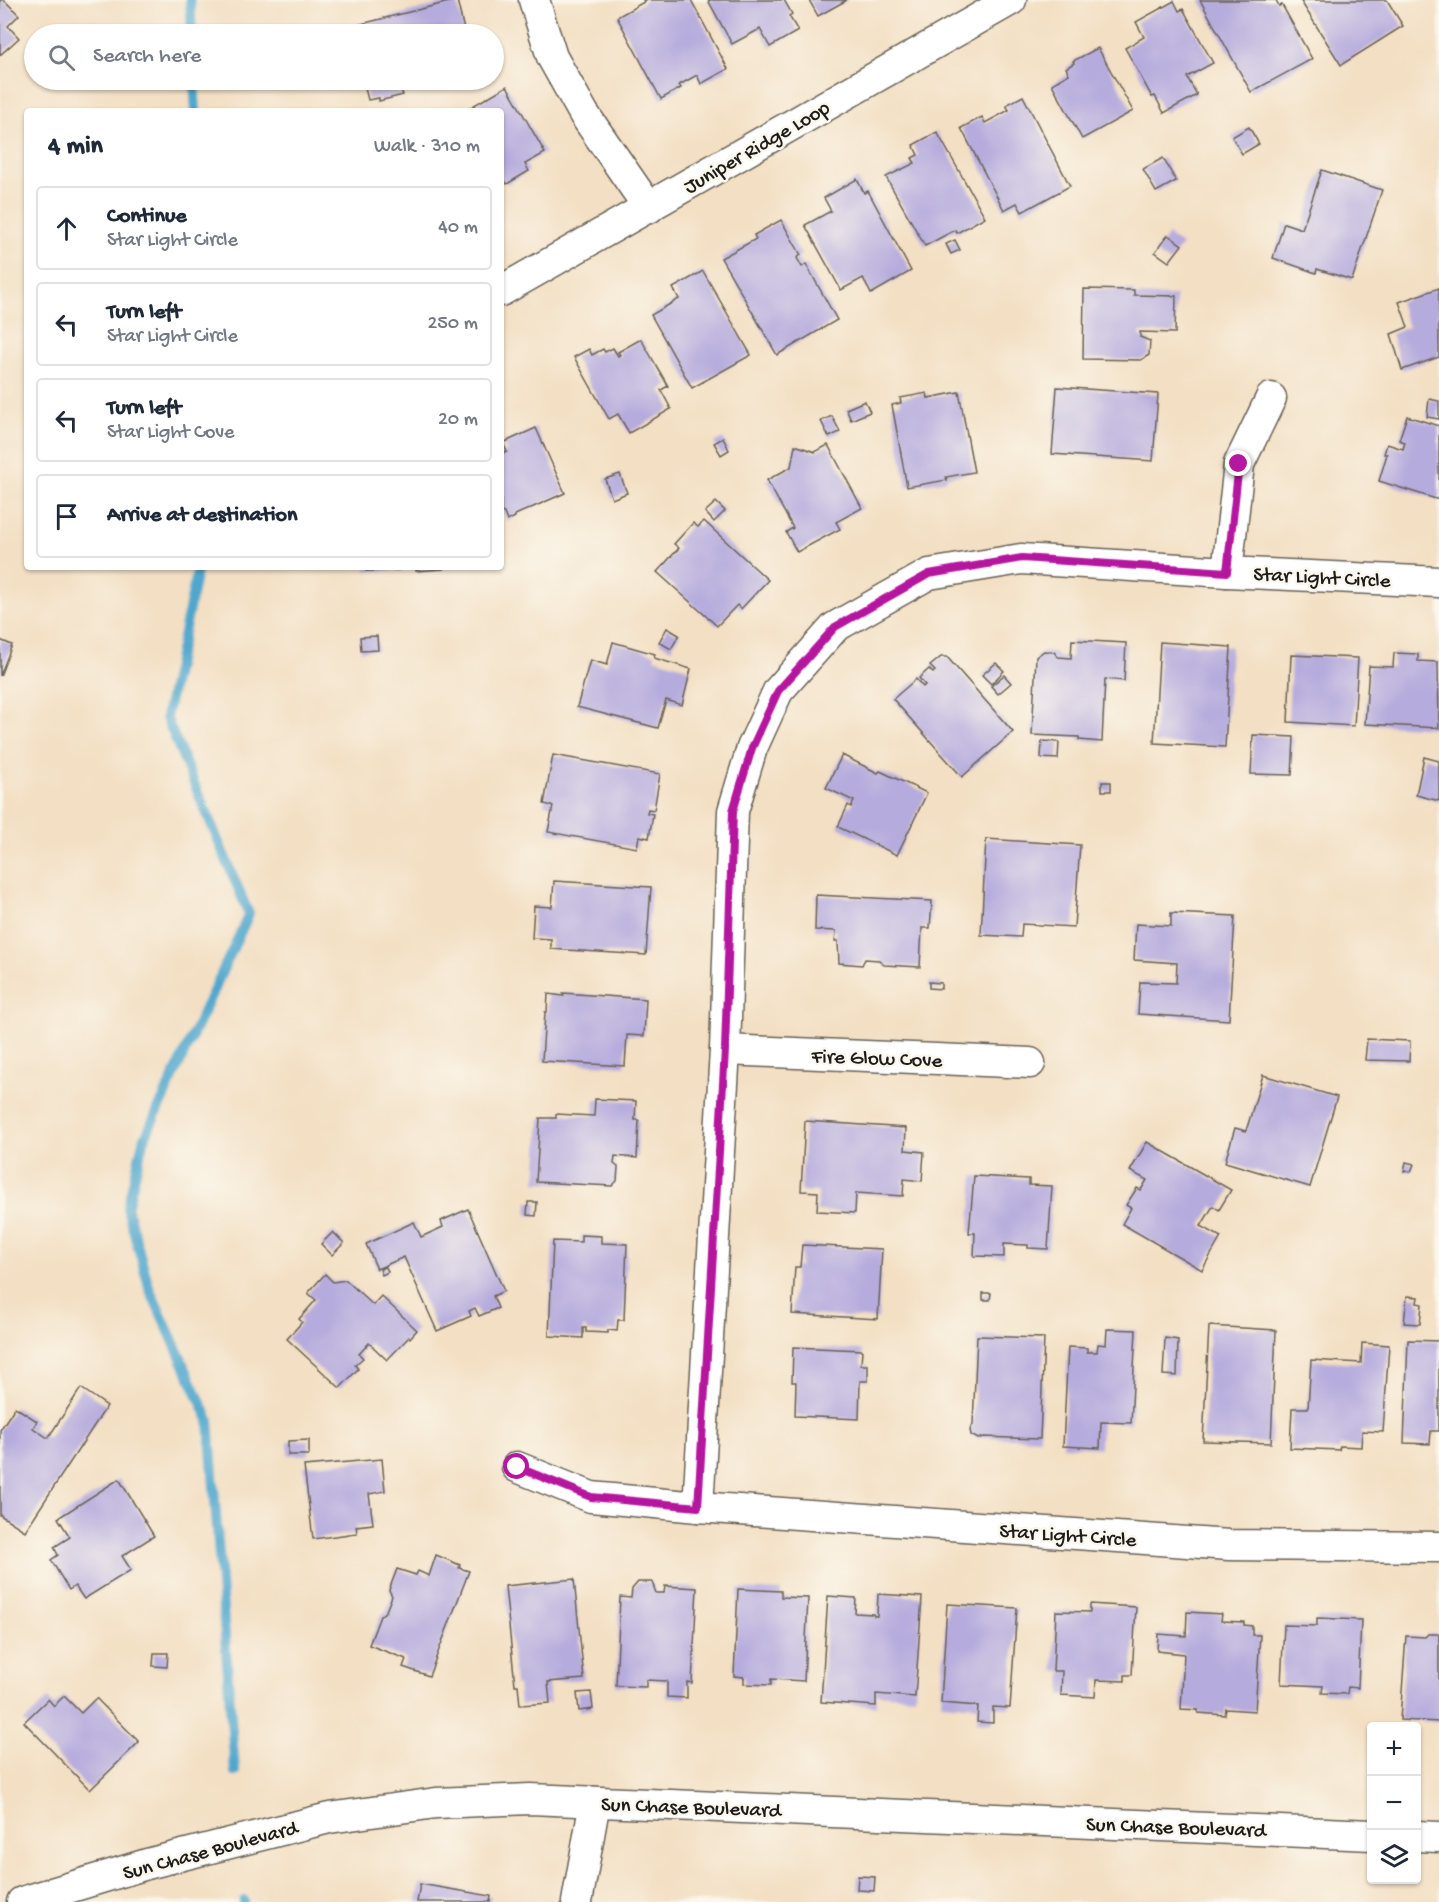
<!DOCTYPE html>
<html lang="en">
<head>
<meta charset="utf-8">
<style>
	:root { --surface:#fff; --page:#f2f2f3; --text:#1f2937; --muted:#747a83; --line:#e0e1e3 }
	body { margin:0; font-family:"Gochi Hand",sans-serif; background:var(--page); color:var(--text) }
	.controls { position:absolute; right:18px; bottom:18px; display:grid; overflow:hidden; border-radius:6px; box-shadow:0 2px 4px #0004 }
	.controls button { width:54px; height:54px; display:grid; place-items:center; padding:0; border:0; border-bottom:2px solid var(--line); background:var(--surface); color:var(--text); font:30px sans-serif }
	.stop { position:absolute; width:18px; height:18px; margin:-14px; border:4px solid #b5179e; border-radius:50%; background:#fff }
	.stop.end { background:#b5179e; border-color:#fff; box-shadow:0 2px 6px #0008 }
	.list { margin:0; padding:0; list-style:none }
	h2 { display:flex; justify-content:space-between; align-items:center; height:78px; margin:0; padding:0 24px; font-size:26px }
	h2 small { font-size:20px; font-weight:400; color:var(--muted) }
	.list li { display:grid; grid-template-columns:39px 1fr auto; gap:18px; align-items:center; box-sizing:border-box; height:84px; margin:0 12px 12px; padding:0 12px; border:2px solid var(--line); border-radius:6px }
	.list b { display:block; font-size:22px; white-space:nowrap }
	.list p { margin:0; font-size:20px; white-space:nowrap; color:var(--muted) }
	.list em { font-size:20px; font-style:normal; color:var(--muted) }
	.icon { flex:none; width:33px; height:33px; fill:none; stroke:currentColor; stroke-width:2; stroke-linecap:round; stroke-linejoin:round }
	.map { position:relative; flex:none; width:1439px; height:1902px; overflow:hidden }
	.search { position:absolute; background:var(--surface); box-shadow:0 2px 4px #0004; left:24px; top:24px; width:480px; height:66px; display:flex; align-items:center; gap:15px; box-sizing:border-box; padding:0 21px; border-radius:33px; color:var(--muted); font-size:22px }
	.panel { position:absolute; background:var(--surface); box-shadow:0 2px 4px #0004; left:24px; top:108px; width:480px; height:462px; border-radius:6px }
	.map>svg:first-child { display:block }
</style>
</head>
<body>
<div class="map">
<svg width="1439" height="1902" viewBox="0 0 1439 1902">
	<rect width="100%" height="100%" fill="#fbf7ec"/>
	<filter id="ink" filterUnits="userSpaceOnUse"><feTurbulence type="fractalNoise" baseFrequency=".0167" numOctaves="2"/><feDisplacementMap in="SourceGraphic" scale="12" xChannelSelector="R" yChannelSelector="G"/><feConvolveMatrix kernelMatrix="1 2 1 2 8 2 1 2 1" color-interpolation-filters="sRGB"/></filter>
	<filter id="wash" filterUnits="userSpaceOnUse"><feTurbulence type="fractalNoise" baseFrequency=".008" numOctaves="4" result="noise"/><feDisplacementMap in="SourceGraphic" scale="24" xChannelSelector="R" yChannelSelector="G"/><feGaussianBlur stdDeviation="1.35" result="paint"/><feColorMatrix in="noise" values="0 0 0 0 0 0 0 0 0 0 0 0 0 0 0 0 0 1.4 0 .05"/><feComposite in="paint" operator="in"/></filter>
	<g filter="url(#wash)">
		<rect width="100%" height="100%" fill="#f3dfc3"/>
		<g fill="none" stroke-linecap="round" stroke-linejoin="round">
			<!-- stream -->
			<g stroke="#50a7cd" stroke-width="10">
				<polyline points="190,0 192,34"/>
				<polyline points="194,80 196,111"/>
				<polyline points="198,567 166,717 249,914 143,1142 127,1208 150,1290 209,1420 235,1772"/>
				<polyline points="244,1902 244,1901"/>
			</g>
		</g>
		<g id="blocks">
			<!-- building -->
			<g fill="#b6abdd">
				<polygon points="0,0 4,0 19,15 8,26 19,38 0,55"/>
				<polygon points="457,0 465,34 351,34 349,27"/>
				<polygon points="643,0 691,0 728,69 701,84 697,75 679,85 681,88 661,99 617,17 644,2"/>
				<polygon points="708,0 784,0 792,14 789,16 798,31 770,47 760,29 732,44"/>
				<polygon points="809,0 847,0 818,16"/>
				<polygon points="1200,0 1276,0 1279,6 1282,5 1312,59 1251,92"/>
				<polygon points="1300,0 1387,0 1403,26 1341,65"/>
				<polygon points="1174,1 1179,11 1183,9 1213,63 1187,77 1197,95 1164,113 1155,96 1152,97 1125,48 1144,37 1136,22"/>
				<polygon points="1098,48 1133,111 1082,139 1052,84 1069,74 1066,68 1074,63 1073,61"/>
				<polygon points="363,80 438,80 401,90 403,95 379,101 379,98 368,100"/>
				<polygon points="507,86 545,153 525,164 529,171 507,184 501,176 501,111 464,111"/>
				<polygon points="1023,96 1070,186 1022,212 1017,203 1004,210 961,128 982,117 985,123 1009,110 1006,105"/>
				<polygon points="1249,127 1259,144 1242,154 1232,137"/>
				<polygon points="937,132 985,217 957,233 955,230 925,246 886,177 915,163 912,158 918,155 913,145"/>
				<polygon points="1163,158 1176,181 1156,192 1143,169"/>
				<polygon points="1322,170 1382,190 1352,280 1317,269 1316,273 1273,258 1284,223 1302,229"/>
				<polygon points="857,179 864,193 868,191 911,271 871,294 863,278 841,290 805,225 831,211 824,198"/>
				<polygon points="781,220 801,255 797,258 802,267 806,264 837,320 777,355 721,258 756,239 754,235"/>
				<polygon points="1168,235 1182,245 1169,262 1155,252"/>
				<polygon points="955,240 960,250 951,254 946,244"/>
				<polygon points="703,271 751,355 692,388 651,315 679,299 673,288"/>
				<polygon points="1439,288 1439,357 1402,370 1391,334 1408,327 1399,302"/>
				<polygon points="1084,289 1134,290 1134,295 1176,296 1175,333 1140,332 1140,337 1150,341 1149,355 1141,360 1083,359"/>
				<polygon points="641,339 668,386 661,390 671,409 629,433 618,414 609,419 574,357 589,349 592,355 603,349 605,352 613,348 618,356 620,355 618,352"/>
				<polygon points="1057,387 1158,394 1153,461 1052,454"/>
				<polygon points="959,392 974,472 946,477 947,480 907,487 892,405 901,403 900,398 927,393 928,398"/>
				<polygon points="1429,399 1439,401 1439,419 1427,417"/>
				<polygon points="865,401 870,412 851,420 846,409"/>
				<polygon points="832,416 840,432 829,437 821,421"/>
				<polygon points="1407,416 1439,426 1439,500 1379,481 1387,454 1384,454 1387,444 1403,449 1405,442 1399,440"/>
				<polygon points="536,428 565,493 515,515 515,517 507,521 504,513 501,512 501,449 503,453 507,452 503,443"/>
				<polygon points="723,438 729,450 721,455 714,443"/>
				<polygon points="795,445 815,452 828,445 862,508 836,522 840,529 797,552 786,532 793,528 767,480 791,467"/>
				<polygon points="620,474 627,493 612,499 605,479"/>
				<polygon points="716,502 725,511 714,522 705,512"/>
				<polygon points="704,521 768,580 741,609 737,605 717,626 657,572 679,548 674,544 693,523 698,527"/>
				<polygon points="366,567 399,567 399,570 366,571"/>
				<polygon points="416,567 443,567 443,569 416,571"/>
				<polygon points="667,628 679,635 671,649 659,642"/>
				<polygon points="377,636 378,650 361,651 360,637"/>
				<polygon points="0,640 12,645 0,676"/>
				<polygon points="1072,640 1126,643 1124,681 1105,679 1102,742 1079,740 1079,737 1032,735 1036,657 1044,651 1054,652 1058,657 1071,658"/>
				<polygon points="613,642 655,654 654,658 691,669 682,705 666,700 658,728 577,707 590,660 607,665"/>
				<polygon points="1160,642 1231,647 1225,747 1154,743"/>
				<polygon points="1394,653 1418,654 1418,661 1438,662 1439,728 1365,724 1369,666 1393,667"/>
				<polygon points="1291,655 1358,658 1354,726 1288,722"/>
				<polygon points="941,657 947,657 1013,732 962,777 893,699 916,679 923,687 925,685 919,678 929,669 933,673 935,671 930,666"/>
				<polygon points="996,663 1004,671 991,684 982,675"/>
				<polygon points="1004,675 1011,683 998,694 991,686"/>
				<polygon points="1253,735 1294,737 1292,775 1251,774"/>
				<polygon points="1042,741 1059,742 1058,759 1041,758"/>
				<polygon points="553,755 660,774 654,810 648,809 647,813 653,814 649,838 639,836 637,848 548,832 553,806 544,804"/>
				<polygon points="842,755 878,773 880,771 927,793 897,855 838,827 848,805 851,807 854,801 826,788"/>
				<polygon points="1424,757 1439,761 1439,801 1416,795"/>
				<rect x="1102" y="782" width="9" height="9"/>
				<polygon points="986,839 1080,845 1074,927 1022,924 1021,937 981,935"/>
				<polygon points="554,881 651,887 646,955 551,949 551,939 532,938 534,906 552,907"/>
				<polygon points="816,895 932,901 930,928 922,928 920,967 884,965 879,960 865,959 862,965 839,963 838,941 835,941 836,931 815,930"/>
				<polygon points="1171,913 1235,916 1229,1020 1138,1014 1140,982 1176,983 1177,963 1134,960 1136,924 1171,926"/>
				<polygon points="929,982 941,983 941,989 929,988"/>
				<polygon points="563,993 646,999 644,1036 627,1035 625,1066 542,1061 545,1012 547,1012 548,994 564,996"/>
				<polygon points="1367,1039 1410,1041 1409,1061 1365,1060"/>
				<polygon points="1263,1075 1337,1097 1310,1187 1225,1162 1235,1128 1246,1131"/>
				<polygon points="595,1099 636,1101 635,1120 639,1120 637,1158 615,1156 614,1164 618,1167 617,1181 612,1186 536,1182 540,1118 556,1118 556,1114 594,1116"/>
				<polygon points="805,1121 906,1128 905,1150 924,1152 922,1181 904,1179 903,1196 856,1193 855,1213 817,1211 818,1192 801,1191"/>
				<polygon points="1147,1142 1231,1190 1219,1210 1213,1206 1201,1226 1221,1237 1202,1270 1122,1224 1131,1208 1126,1205 1137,1188 1141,1190 1147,1180 1130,1171"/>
				<polygon points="1406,1162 1414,1164 1411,1172 1404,1171"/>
				<polygon points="974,1176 1029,1179 1029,1185 1052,1186 1048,1249 1028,1248 1028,1245 1004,1244 1004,1257 974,1256 975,1233 969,1233"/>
				<polygon points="528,1202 537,1202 536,1216 527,1215"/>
				<polygon points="468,1209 504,1291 493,1296 498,1308 479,1316 475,1308 469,1311 471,1316 437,1331 404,1257 377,1269 366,1244 414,1222 421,1237 443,1227 441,1221"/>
				<polygon points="333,1232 344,1243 332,1255 321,1244"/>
				<polygon points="581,1235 601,1236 601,1243 627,1244 624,1320 618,1320 617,1331 608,1330 608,1333 586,1332 586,1328 583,1328 583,1338 549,1336 553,1241 581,1242"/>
				<polygon points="802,1245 882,1249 878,1319 792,1314 795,1267 800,1267"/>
				<polygon points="386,1267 388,1272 382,1275 380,1269"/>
				<polygon points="325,1274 333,1282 346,1280 373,1305 381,1296 417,1330 410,1338 409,1337 387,1360 369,1343 359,1354 363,1358 355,1365 358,1369 340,1388 287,1339 302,1322 299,1319 316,1300 308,1293"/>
				<polygon points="983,1293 991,1293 990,1300 983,1300"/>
				<polygon points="1407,1296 1418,1297 1417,1303 1422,1304 1420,1324 1404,1323"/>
				<polygon points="1209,1326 1276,1330 1271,1443 1203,1441"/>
				<polygon points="1107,1329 1136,1330 1131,1423 1101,1422 1100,1448 1063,1446 1068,1347 1087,1348 1087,1352 1097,1352 1098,1344 1106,1345"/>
				<polygon points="977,1336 1044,1338 1040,1439 984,1437 978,1439 971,1435 970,1430 973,1424"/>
				<polygon points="1165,1338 1178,1340 1177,1376 1163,1375"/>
				<polygon points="1408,1340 1439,1341 1439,1431 1431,1431 1430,1444 1404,1443"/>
				<polygon points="1362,1343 1389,1345 1383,1432 1362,1431 1361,1447 1340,1446 1339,1450 1290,1448 1292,1408 1308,1408 1311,1360 1361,1363"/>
				<polygon points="793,1347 862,1350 861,1365 868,1365 868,1381 860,1381 859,1419 795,1416 796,1382 792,1382"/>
				<polygon points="81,1388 107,1406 25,1531 0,1515 0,1430 15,1407 37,1421 33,1428 48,1438"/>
				<polygon points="309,1440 309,1455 288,1455 288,1441"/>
				<polygon points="382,1459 385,1491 369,1494 373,1524 356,1526 357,1533 313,1539 304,1466"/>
				<polygon points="119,1479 154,1536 122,1556 131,1570 84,1599 75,1586 69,1590 51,1560 58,1555 54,1547 70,1537 58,1518"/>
				<polygon points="436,1555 460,1565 459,1568 469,1571 429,1676 403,1667 406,1659 369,1645 380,1616 386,1611 392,1596 389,1590 397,1569 416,1575 418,1571 429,1576"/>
				<polygon points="574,1579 584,1679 548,1682 550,1703 520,1705 518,1685 515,1685 505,1586"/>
				<polygon points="638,1582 652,1582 656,1593 664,1593 665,1586 697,1588 692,1683 687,1682 687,1698 667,1697 667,1681 646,1680 646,1687 616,1686 620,1597 631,1598 632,1589"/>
				<polygon points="738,1589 781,1591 781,1597 808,1598 804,1681 771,1679 771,1685 744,1684 744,1677 734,1676"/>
				<polygon points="878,1594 922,1597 915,1697 876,1694 876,1706 821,1702 828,1596 856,1598 855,1613 873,1614 874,1616 877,1616"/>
				<polygon points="947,1604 1017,1608 1010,1708 993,1707 993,1723 977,1722 978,1706 941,1703"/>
				<polygon points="1090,1604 1136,1607 1132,1675 1125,1675 1125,1681 1096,1680 1095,1697 1061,1695 1062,1671 1053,1671 1056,1611 1090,1612"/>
				<polygon points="1187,1612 1222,1614 1221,1621 1244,1622 1244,1625 1252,1626 1252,1635 1260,1635 1255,1711 1226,1709 1225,1715 1198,1713 1198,1710 1181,1709 1184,1654 1157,1651 1158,1634 1186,1636"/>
				<polygon points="1317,1618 1361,1620 1358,1688 1348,1687 1347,1694 1322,1693 1323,1686 1281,1684 1284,1625 1317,1626"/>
				<polygon points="1428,1634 1439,1634 1439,1722 1400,1720 1406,1636 1425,1637"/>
				<polygon points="154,1653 168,1653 167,1667 153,1666"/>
				<polygon points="591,1692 593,1709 579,1711 577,1693"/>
				<polygon points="64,1696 81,1713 96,1698 139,1742 90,1790 24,1722 48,1699 54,1706"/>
				<polygon points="858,1876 875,1877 874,1891 857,1890"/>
				<polygon points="420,1884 491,1896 490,1902 417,1902"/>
			</g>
		</g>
	</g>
	<g filter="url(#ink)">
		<use href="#blocks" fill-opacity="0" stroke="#676056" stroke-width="1.5"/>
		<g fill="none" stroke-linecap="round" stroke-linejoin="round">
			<!-- minor casing -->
			<g stroke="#676056" stroke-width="33">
				<g id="minor">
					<polyline points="534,0 552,57 584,114 649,208"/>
					<polyline points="501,291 1011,0"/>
					<polyline points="1227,572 1239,464 1271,398"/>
					<polyline points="725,1050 1030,1063"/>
					<polyline points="517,1467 591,1497 698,1507 1229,1545 1439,1547"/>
					<polyline points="698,1507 725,1050 733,811 752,748 778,691 835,627 929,574 1021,559 1227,572 1439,582"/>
					<polyline points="1416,1836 1439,1837"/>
					<polyline points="22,1902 147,1864 329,1818 436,1803 530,1799 1372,1835"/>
					<polyline points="577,1902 595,1802"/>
				</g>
			</g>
			<!-- minor -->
			<use href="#minor" stroke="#fff" stroke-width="30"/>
		</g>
	</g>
	<g fill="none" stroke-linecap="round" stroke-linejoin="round" filter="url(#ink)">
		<!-- route -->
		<polyline stroke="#b5179e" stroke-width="8" points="517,1467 591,1497 698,1507 725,1050 733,811 752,748 778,691 835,627 929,574 1022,558 1227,572 1239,464"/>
	</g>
	<g text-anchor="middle" stroke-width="5" stroke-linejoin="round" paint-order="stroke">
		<!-- street labels -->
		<g font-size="21" fill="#1c1c1c" stroke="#fbf7ec">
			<text transform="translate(756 146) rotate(-30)" y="7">Juniper Ridge Loop</text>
			<text transform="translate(1322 576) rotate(3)" y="7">Star Light Circle</text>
			<text transform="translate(877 1057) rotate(2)" y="7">Fire Glow Cove</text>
			<text transform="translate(1068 1534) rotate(4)" y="7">Star Light Circle</text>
			<text transform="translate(691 1806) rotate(2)" y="7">Sun Chase Boulevard</text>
			<text transform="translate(1176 1826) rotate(2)" y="7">Sun Chase Boulevard</text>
			<text transform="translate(210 1849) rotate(-15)" y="7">Sun Chase Boulevard</text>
		</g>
	</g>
</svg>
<div class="controls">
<button>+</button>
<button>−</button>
<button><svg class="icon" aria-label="layers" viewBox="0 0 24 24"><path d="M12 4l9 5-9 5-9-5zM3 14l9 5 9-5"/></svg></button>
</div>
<div class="stop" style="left:517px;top:1467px"></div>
<div class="stop end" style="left:1239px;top:464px"></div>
<div class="search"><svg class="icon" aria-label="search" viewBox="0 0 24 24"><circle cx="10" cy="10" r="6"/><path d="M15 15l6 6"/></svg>Search here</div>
<section class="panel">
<h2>4 min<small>Walk · 310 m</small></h2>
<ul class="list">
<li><svg class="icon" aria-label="ahead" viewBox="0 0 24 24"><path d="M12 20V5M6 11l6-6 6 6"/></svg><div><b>Continue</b><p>Star Light Circle</p></div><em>40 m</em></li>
<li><svg class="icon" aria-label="left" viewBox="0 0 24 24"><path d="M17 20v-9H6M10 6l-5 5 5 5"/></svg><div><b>Turn left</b><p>Star Light Circle</p></div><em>250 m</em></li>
<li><svg class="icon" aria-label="left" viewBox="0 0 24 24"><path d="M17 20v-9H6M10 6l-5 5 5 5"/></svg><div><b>Turn left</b><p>Star Light Cove</p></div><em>20 m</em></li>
<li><svg class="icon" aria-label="arrive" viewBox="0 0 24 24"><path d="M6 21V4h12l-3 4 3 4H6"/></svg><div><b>Arrive at destination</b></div></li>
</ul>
</section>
</div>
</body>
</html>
